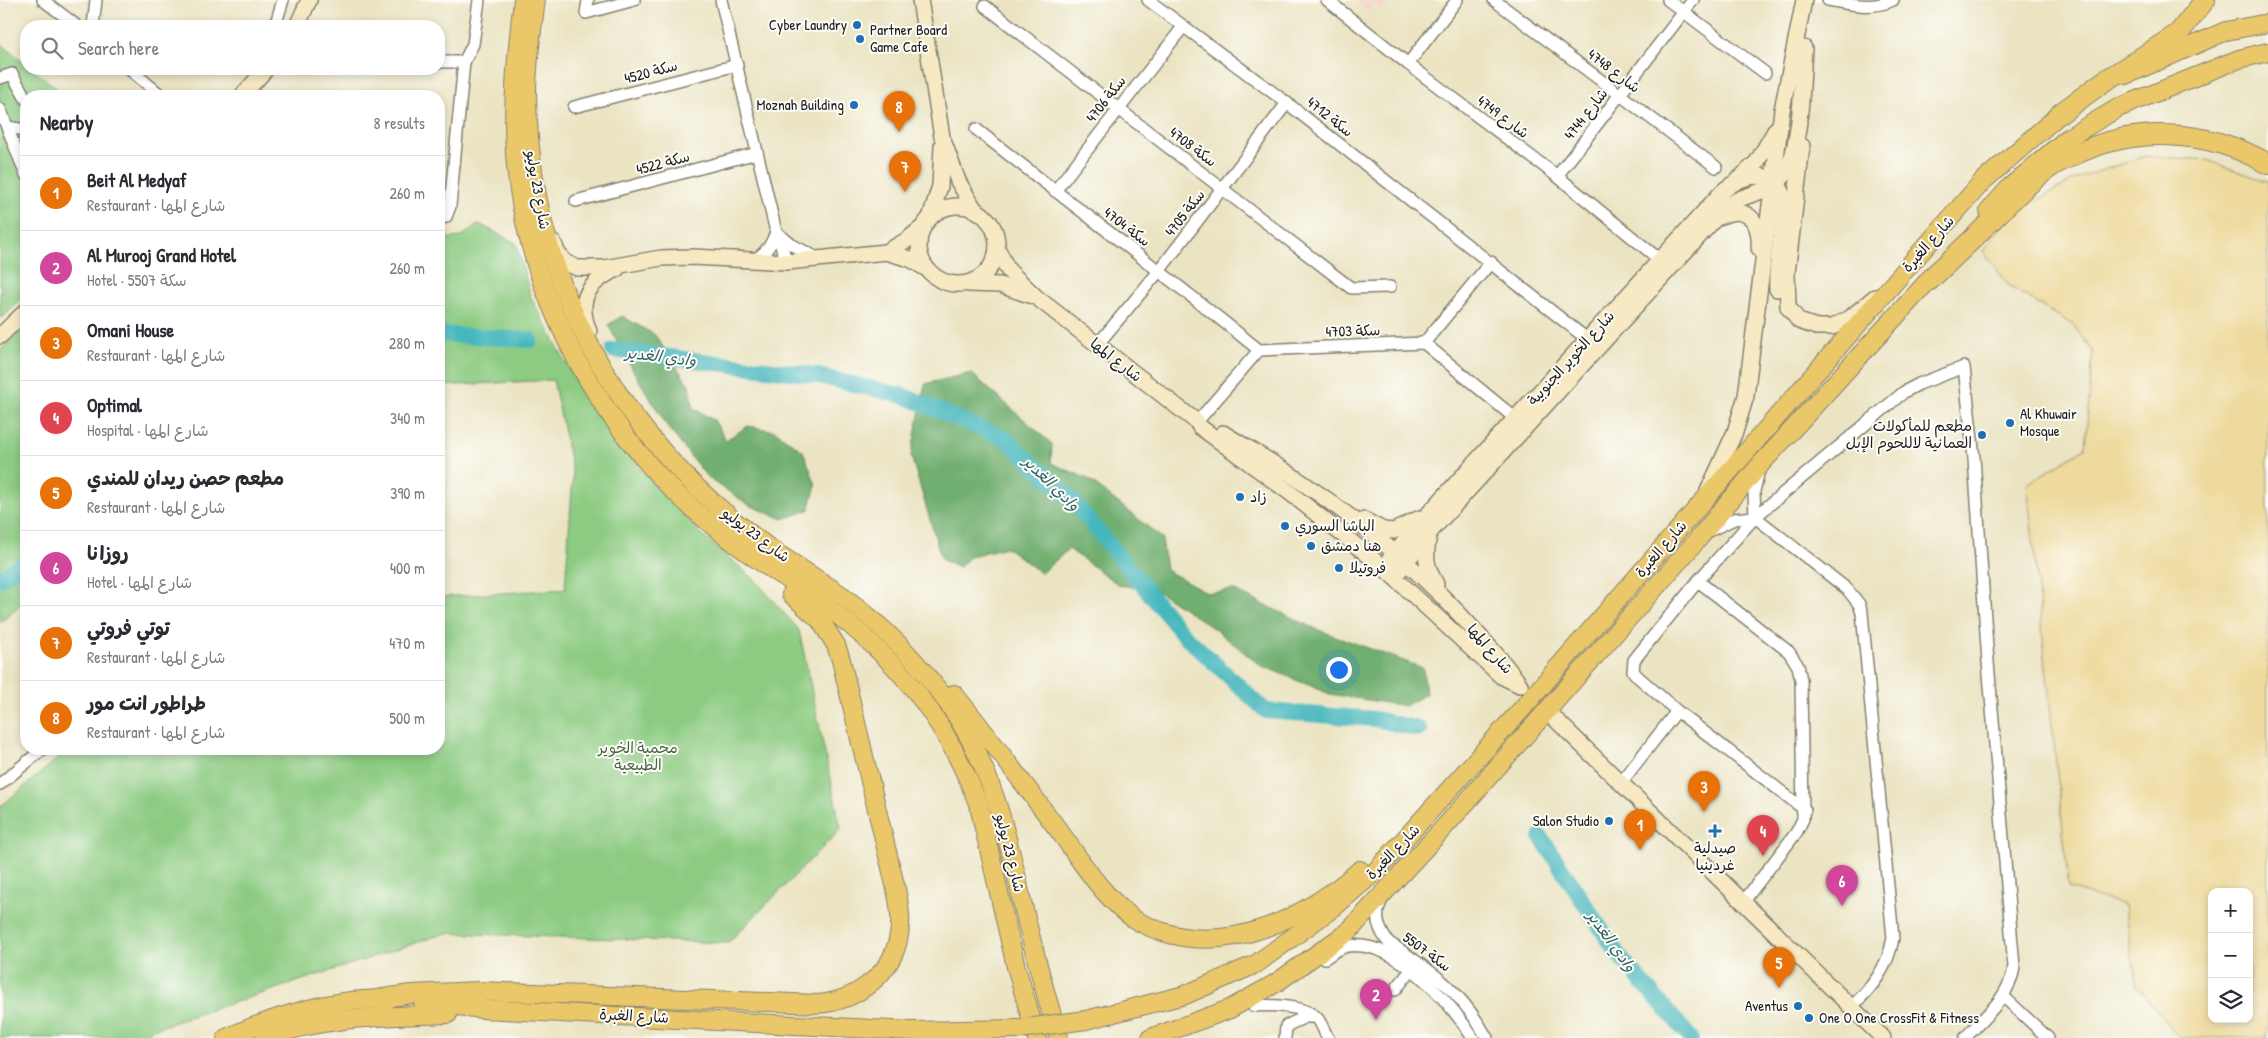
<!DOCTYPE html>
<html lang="en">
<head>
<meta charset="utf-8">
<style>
	:root { --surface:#fff; --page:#f2f2f3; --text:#2b2b33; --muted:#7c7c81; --line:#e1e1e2; --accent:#2563eb }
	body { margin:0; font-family:"Patrick Hand","Playpen Sans Arabic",sans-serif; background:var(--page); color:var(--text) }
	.controls { position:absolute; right:15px; bottom:15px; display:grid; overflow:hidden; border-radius:10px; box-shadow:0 2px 8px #0003 }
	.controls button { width:45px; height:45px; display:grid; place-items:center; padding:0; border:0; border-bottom:1px solid var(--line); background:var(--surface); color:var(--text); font:25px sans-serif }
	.you { position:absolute; left:1338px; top:669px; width:18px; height:18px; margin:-12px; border:4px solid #fff; border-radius:50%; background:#1a73e8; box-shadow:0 0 0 8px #1a73e833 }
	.badge { display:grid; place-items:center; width:32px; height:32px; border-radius:50%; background:var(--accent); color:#fff; font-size:16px; font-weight:700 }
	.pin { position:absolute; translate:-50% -41px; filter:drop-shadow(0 1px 2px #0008) }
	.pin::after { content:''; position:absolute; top:26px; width:18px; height:15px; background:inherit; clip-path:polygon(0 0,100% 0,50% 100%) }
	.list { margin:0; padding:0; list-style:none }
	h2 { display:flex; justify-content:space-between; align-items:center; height:65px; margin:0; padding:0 20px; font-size:21px }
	h2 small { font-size:16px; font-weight:400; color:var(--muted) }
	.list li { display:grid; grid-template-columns:32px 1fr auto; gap:15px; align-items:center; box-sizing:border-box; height:75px; padding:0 20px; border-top:1px solid var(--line) }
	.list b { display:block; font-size:19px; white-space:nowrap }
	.list p { margin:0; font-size:16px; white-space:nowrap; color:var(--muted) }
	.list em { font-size:16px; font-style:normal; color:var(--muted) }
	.icon { flex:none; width:28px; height:28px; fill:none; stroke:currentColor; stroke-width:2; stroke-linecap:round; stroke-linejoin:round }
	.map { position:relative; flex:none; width:2268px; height:1038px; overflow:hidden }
	.search { position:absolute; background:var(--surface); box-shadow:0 2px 8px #0003; left:20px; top:20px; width:425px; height:55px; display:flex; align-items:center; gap:12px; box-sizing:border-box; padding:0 18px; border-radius:20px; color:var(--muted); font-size:19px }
	.panel { position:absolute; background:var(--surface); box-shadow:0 2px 8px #0003; left:20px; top:90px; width:425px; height:665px; border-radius:20px }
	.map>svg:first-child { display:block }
</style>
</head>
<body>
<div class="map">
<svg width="2268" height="1038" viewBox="0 0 2268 1038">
	<rect width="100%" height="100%" fill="#fdfcf7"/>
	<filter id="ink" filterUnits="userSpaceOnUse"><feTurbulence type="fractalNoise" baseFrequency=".02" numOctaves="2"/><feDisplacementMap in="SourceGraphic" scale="10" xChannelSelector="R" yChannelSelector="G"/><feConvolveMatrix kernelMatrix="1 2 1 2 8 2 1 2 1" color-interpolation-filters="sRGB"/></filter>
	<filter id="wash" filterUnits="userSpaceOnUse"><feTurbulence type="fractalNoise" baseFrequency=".0096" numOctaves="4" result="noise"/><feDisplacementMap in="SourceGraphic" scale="20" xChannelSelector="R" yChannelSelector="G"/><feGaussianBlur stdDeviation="1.12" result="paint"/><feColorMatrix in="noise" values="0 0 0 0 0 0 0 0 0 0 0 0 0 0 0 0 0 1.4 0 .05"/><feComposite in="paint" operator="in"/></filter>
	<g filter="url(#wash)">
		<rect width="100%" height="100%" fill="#ebe4c3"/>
		<!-- built -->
		<g fill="#f7d0cb">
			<polygon points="1355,0 1390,0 1382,10 1375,4 1369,11"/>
			<polygon points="898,91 904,113 889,117 882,96"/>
		</g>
		<!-- green -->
		<g fill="#8ccb81" stroke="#54744e">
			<polygon points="0,43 26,64 26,69 32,69 67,96 26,96 26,295 2,318 0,317"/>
			<polygon points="479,224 516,243 531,298 573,375 635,463 704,537 754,579 799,630 841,829 728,943 446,933 153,1029 141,1038 0,1038 0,807 69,749 439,749 439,597 565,589 573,474 553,380 439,386 439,239 461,237"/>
			<polygon points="26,326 26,601 0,623 0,350"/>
		</g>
		<!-- forest -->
		<g fill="#71af6f" stroke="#466646">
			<polygon points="622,316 655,335 689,385 694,409 714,420 726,440 748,426 775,431 803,451 816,485 809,510 783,519 749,505 707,477 669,429 635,374 608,325"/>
			<polygon points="971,373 1052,444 1051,463 1088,479 1162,538 1166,570 1208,593 1233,590 1316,629 1423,668 1426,694 1405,706 1330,694 1260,665 1216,630 1158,591 1119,585 1069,549 1041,573 1006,547 971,556 960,567 942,560 911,456 925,384"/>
		</g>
		<!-- sand -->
		<path fill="#eeda9e" stroke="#857b5d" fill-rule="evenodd" d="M2145 156 2207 160 2268 182V1038H2179L2137 986 2124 905 2069 888 2027 484 2085 448 2093 352 2073 325 2009 286 1983 251 2009 217 2073 180ZM2212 892H2249V1019H2212Z"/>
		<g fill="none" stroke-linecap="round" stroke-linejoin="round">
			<!-- river -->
			<g stroke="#47b7be" stroke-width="16">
				<polyline points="439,334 530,340"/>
				<polyline points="613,350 814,375 904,396 1006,439 1072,500 1182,633 1266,711 1375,719 1419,729"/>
				<polyline points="0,579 26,561"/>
				<polyline points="1541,837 1617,953 1691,1038"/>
			</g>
		</g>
	</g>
	<g filter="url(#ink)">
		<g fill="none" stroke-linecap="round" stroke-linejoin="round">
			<!-- street casing -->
			<g stroke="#848070" stroke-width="14">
				<g id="street">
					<polyline points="43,0 77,26"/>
					<polyline points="588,0 586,13 634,0"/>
					<polyline points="721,0 776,232 787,262"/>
					<polyline points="1148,0 1287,103 1587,339"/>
					<polyline points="1327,0 1408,64 1557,176 1660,260"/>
					<polyline points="1494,0 1716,167"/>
					<polyline points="1668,0 1765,73"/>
					<path d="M1828 0C1850 4 1872 10 1893 0"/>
					<polyline points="985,6 1351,288 1390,287"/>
					<polyline points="93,26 96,0"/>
					<polyline points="275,26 283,0"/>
					<polyline points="439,62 464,62"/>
					<polyline points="1408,64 1457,0"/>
					<polyline points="129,69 162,96"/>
					<polyline points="0,78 12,74 26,99"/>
					<polyline points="574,107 737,65"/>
					<polyline points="0,109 26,175"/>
					<polyline points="7,127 26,130"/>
					<path d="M976 129C1070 203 1166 275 1259 350"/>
					<polyline points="1557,176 1693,0"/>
					<polyline points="1055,191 1183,27"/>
					<polyline points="576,201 757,153"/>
					<polyline points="439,219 446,217 450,206 464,62 473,44 479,0"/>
					<path d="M752 261C765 254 771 246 776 232L792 245 817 258"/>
					<polyline points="1424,343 1491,262"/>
					<polyline points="1097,345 1160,270 1287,103"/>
					<polyline points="1197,422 1259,350 1424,343 1516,419"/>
					<polyline points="1755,517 1754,491 1759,470"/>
					<path d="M1709 531 1734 519 1755 517 1847 589 1859 604 1862 613 1893 938C1888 967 1873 987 1851 1007"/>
					<polyline points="1698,581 1789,652 1798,666 1801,680 1803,819 1796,833 1744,901"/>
					<polyline points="0,784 43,749"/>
					<polyline points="1620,784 1677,711"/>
					<path d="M1805 810 1677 711 1637 676 1633 671 1634 660 1698 581 1755 517 1904 392 1919 384 1964 367 1974 458 1988 662 2014 967C2010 997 1984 1017 1965 1038"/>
					<path d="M1382 900C1373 915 1378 929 1388 942 1432 972 1460 989 1487 1038"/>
					<path d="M1325 958C1332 953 1340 947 1348 946 1397 940 1450 1002 1473 1038"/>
					<polyline points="1395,990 1412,969"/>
					<polyline points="2003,996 2048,1038"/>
					<path d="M1253 1006C1269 1005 1303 1005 1316 1017 1321 1021 1324 1032 1328 1038"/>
					<polyline points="1285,1038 1286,1026 1305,1017 1314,1017"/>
				</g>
			</g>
			<!-- secondary casing -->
			<g stroke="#848070" stroke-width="18">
				<g id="secondary">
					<polyline points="920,0 942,137 958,181 975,210"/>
					<polyline points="297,26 309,0"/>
					<polyline points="242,96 266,69"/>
					<polyline points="1802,146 1787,273 1788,307 1799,321 1816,327 1832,327 1850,318 1875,297"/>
					<path d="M1774 178C1794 196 1774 260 1777 289"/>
					<polyline points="1738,180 1757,162 1776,129"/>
					<circle cx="958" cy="245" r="39"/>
					<polyline points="930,218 940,186 942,146"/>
					<path d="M1717 218C1745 203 1761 219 1759 248"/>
					<polyline points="554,243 557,252 565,262 577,268 604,268 661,258 693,257 787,262 886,252 910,259 927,269"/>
					<polyline points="997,248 1008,270 1036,297 1197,422 1200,427 1289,492 1383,567 1501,676 1520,685"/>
					<polyline points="886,252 907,240 924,226"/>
					<polyline points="969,284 1000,285 1032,296"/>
					<path d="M589 331C576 300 588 282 617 269"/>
					<polyline points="0,336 26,311"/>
					<path d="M1223 433C1247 448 1273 462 1297 479 1362 522 1424 574 1476 632 1491 649 1507 665 1520 685"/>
					<polyline points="1708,491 1735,432 1746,396 1782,110 1804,0"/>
					<polyline points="1364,520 1383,530 1394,531 1420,518"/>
					<path d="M1429 535C1425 556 1425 565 1436 584"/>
					<path d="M1383 567 1430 512 1722 192C1738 178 1753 173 1774 178"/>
					<path d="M1394 577 1430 532 1723 210C1740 193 1761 196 1778 182 1802 163 1802 78 1804 48"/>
					<polyline points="1553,717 1883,1038"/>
				</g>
			</g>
			<!-- primary casing -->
			<g stroke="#848070" stroke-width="20">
				<g id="primary">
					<path d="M523 0C517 50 512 102 515 153 522 267 577 383 652 468 678 497 709 524 740 547 766 567 795 583 822 603 897 658 946 718 979 806L1016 967 1037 1038"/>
					<path d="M536 0C532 30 527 61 527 92 528 271 611 427 752 535 781 558 814 576 844 597 883 626 919 663 947 702 993 765 1008 839 1025 914 1035 955 1046 997 1059 1038"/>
					<polyline points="2126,75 2226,31 2268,23"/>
					<polyline points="1989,211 2010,187 2069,137 2118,108 2239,59 2268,52"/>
					<path d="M954 694C991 739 1025 786 1060 832 1081 861 1101 894 1130 916 1138 923 1150 927 1160 931 1231 956 1307 916 1360 870"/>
					<path d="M377 999 411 994 480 991 818 1004C856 1001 893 974 899 935 902 920 899 904 896 889L841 660 836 645 820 620 791 594"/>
					<polyline points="423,1002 483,1009 912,1031 1019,1029"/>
					<polyline points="1086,1020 1185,995 1256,964 1333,908 1375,872 1520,711 1982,182 2061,113 2073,105"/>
					<path d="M226 1038C270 1018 339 996 387 1000"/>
					<path d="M265 1038C325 1016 384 1017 448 1014"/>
					<polyline points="1151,1038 1230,1009 1276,983 1348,932 1448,823 1699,538 1760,465 1938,270"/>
				</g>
			</g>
			<!-- highway casing -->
			<g stroke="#848070" stroke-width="22">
				<g id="highway">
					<polyline points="2061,113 2103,82 2178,34 2205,0"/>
					<path d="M1930 280C1949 261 1969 243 1988 224 2007 205 2026 184 2049 168 2056 163 2065 159 2072 156 2134 125 2208 129 2268 164"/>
				</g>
			</g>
			<!-- street -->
			<use href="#street" stroke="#fff" stroke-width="11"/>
			<!-- secondary -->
			<use href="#secondary" stroke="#f7e9c3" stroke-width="15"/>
			<!-- primary -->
			<use href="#primary" stroke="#eac769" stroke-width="18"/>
			<!-- highway -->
			<use href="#highway" stroke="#eac769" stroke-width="20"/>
			<!-- primary-bridge casing -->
			<g stroke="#848070" stroke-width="20" stroke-linecap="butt">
				<polyline id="primary-bridge" points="1019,1029 1086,1020"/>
			</g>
			<!-- primary-bridge -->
			<use href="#primary-bridge" stroke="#eac769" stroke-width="18"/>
		</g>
	</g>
	<!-- markers -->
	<g fill="#1f6fb2" stroke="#fdfcf7" stroke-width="2">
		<circle cx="857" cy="25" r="5"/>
		<circle cx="860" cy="39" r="5"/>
		<circle cx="854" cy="105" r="5"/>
		<circle cx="2010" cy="423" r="5"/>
		<circle cx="1982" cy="435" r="5"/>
		<circle cx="1240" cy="497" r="5"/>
		<circle cx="1285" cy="526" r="5"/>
		<circle cx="1311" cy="546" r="5"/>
		<circle cx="1339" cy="568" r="5"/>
		<circle cx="1609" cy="821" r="5"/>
		<path d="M1712.5 823.5h5v5h5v5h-5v5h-5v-5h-5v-5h5z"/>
		<circle cx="1798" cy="1006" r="5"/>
		<circle cx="1809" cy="1018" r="5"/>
	</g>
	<g text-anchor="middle" stroke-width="4" stroke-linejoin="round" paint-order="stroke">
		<!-- poi labels -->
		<g font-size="15" fill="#1c1c1c" stroke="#fdfcf7" text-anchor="start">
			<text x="847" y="30" text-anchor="end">Cyber Laundry</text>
			<text x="870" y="35">Partner Board<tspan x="870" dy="17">Game Cafe</tspan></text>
			<text x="844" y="110" text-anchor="end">Moznah Building</text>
			<text x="2020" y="419">Al Khuwair<tspan x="2020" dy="17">Mosque</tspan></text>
			<text x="1972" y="431" text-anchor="end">مطعم للمأكولات<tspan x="1972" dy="17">العمانية لاللحوم الإبل</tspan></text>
			<text x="1250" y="502">زاد</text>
			<text x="1295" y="531">الباشا السوري</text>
			<text x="1321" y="551">هنا دمشق</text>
			<text x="1349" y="573">فروتيلا</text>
			<text x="1599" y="826" text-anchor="end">Salon Studio</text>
			<text x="1715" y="853" text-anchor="middle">صيدلية<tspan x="1715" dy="17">غردينيا</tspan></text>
			<text x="1788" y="1011" text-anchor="end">Aventus</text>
			<text x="1819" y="1023">One O One CrossFit &amp; Fitness</text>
		</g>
		<!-- street labels -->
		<g font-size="15" fill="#1c1c1c" stroke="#fdfcf7">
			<text transform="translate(1614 71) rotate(37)" y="5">4748 شارع</text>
			<text transform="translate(651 72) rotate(-15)" y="5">سكة 4520</text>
			<text transform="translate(1106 99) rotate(-52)" y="5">4706 سكة</text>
			<text transform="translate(1586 114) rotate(-52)" y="5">4744 شارع</text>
			<text transform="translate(1330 117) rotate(38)" y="5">سكة 4712</text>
			<text transform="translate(1503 117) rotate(37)" y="5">4749 شارع</text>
			<text transform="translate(1193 147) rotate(37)" y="5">سكة 4708</text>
			<text transform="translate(663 163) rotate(-15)" y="5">سكة 4522</text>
			<text transform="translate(538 190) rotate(80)" y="5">شارع 23 يوليو</text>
			<text transform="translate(1185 213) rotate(-52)" y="5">4705 سكة</text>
			<text transform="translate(1127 227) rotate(37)" y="5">سكة 4704</text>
			<text transform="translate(1928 244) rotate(-48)" y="5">شارع الغبرة</text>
			<text transform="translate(1353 331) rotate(-2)" y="5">4703 سكة</text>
			<text transform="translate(1571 358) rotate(-48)" y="5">شارع الخوير الجنوبية</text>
			<text transform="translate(1116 360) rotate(38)" y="5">شارع المها</text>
			<text transform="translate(756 535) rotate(37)" y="5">شارع 23 يوليو</text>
			<text transform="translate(1661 549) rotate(-49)" y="5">شارع الغبرة</text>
			<text transform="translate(1490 649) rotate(49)" y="5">شارع المها</text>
			<text transform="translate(1393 852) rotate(-46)" y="5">شارع الغبرة</text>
			<text transform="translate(1010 853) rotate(76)" y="5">شارع 23 يوليو</text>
			<text transform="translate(1427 952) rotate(36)" y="5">سكة 5507</text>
			<text transform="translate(634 1016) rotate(3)" y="5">شارع الغبرة</text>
		</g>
		<!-- park labels -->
		<g font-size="15" fill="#496244" stroke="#fdfcf7">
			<text x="638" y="753">محمية الخوير<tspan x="638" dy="17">الطبيعية</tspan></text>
		</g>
		<!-- water labels -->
		<g font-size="16" font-style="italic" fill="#2f6265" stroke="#fdfcf7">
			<text transform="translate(661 356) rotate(7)" y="6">وادي الغدير</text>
			<text transform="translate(1052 483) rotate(44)" y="6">وادي الغدير</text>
			<text transform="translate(1612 941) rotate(54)" y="6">وادي الغدير</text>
		</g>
	</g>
</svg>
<div class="controls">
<button>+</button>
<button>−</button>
<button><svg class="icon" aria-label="layers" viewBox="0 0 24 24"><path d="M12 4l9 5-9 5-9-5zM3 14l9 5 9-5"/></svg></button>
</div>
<div class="you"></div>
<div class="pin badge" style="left:1640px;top:850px;background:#e8710a">1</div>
<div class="pin badge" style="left:1376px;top:1020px;background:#d1479c">2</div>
<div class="pin badge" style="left:1704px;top:812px;background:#e8710a">3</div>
<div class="pin badge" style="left:1763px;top:856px;background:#e0444e">4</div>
<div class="pin badge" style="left:1779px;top:988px;background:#e8710a">5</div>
<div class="pin badge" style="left:1842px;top:906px;background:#d1479c">6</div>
<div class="pin badge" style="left:905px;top:192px;background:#e8710a">7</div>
<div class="pin badge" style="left:899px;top:132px;background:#e8710a">8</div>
<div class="search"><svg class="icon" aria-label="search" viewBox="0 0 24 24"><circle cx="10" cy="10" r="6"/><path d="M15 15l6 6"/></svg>Search here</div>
<section class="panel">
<h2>Nearby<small>8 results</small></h2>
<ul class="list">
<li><span class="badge" style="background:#e8710a">1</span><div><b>Beit Al Medyaf</b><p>Restaurant · شارع المها</p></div><em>260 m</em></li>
<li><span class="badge" style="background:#d1479c">2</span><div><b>Al Murooj Grand Hotel</b><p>Hotel · سكة 5507</p></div><em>260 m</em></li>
<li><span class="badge" style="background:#e8710a">3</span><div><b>Omani House</b><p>Restaurant · شارع المها</p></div><em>280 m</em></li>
<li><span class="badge" style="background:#e0444e">4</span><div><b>Optimal</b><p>Hospital · شارع المها</p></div><em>340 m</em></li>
<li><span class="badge" style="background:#e8710a">5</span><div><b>مطعم حصن ريدان للمندي</b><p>Restaurant · شارع المها</p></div><em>390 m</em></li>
<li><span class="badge" style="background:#d1479c">6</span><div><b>روزانا</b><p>Hotel · شارع المها</p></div><em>400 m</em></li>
<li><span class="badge" style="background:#e8710a">7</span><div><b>توتي فروتي</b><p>Restaurant · شارع المها</p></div><em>470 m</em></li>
<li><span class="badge" style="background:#e8710a">8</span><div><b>طراطور انت مور</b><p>Restaurant · شارع المها</p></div><em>500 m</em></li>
</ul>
</section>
</div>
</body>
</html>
